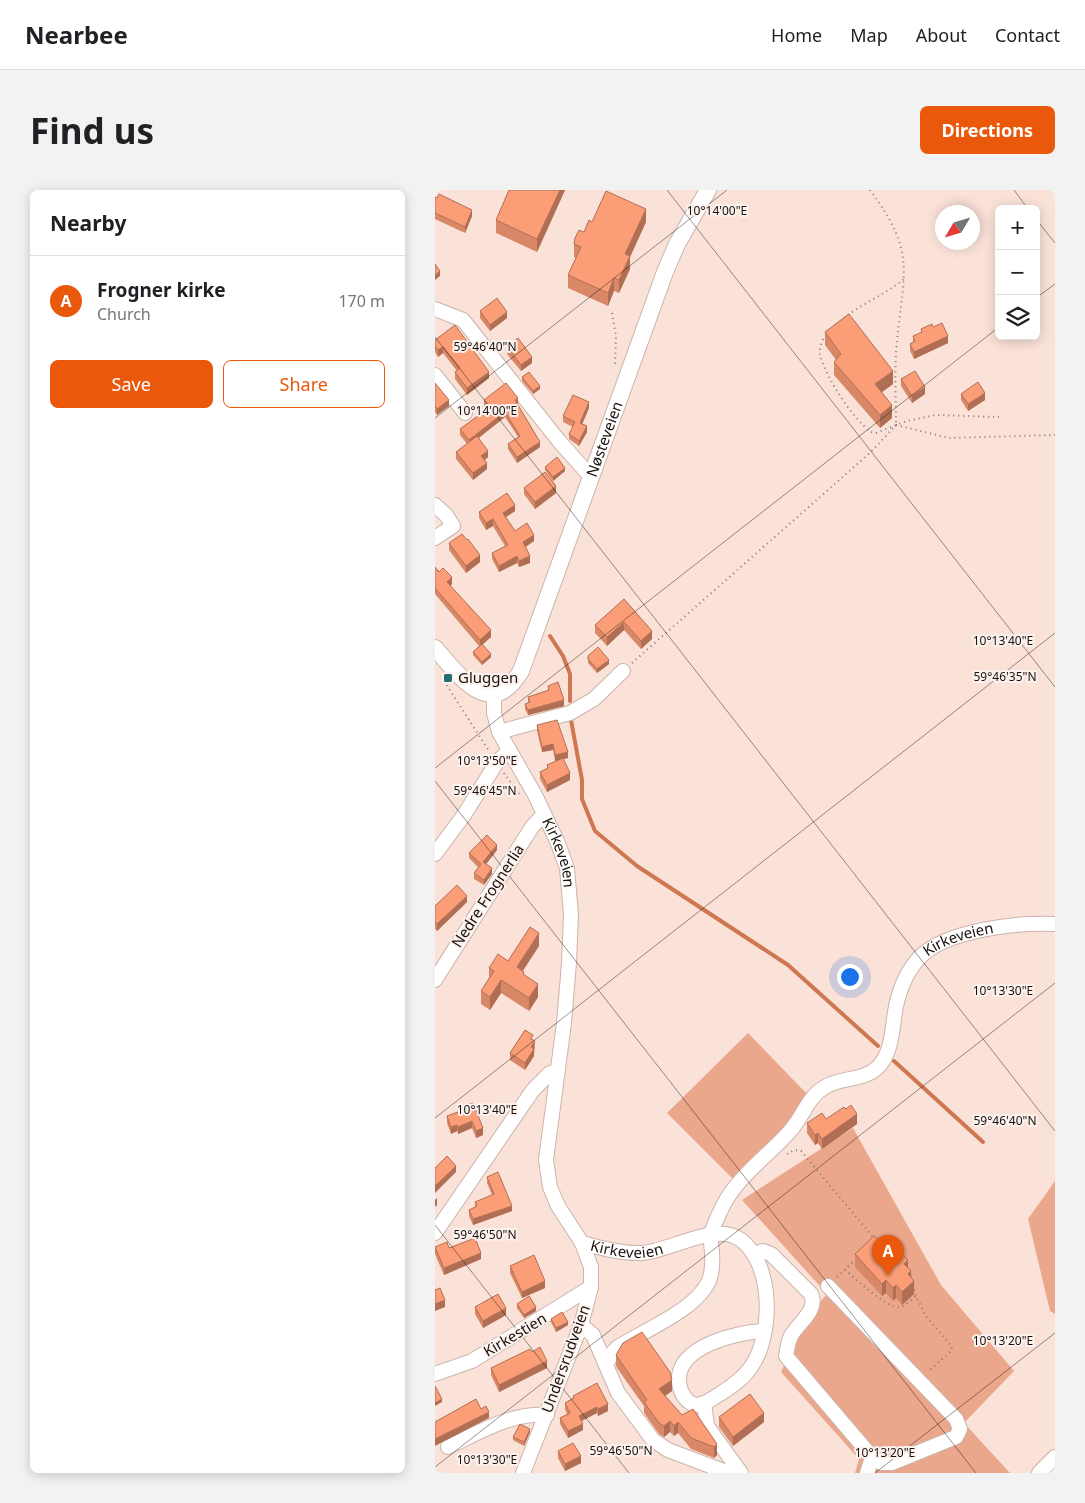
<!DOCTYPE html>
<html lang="en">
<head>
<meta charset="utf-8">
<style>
	:root { --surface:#fff; --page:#f2f2f2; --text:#202124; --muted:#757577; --line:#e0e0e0; --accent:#ea580c }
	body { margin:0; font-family:"Noto Sans",sans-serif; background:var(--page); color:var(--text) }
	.controls { position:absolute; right:15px; top:15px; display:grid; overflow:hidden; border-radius:8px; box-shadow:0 2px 12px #0003 }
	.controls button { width:45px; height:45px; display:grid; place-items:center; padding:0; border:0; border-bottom:1px solid var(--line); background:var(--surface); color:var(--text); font:25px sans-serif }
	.compass { position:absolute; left:500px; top:15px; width:45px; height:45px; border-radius:50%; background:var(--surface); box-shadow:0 2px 12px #0003; rotate:232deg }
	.you { position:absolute; left:414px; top:786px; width:18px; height:18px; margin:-12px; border:4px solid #fff; border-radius:50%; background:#1a73e8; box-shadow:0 0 0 8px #1a73e833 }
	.badge { display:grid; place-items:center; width:32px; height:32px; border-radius:50%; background:var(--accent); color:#fff; font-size:16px; font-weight:700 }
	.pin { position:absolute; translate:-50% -41px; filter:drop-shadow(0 1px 2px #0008) }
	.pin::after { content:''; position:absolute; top:26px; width:18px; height:15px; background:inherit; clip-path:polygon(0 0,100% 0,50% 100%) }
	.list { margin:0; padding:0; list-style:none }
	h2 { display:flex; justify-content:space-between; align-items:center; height:65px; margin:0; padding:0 20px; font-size:21px }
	h2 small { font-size:16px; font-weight:400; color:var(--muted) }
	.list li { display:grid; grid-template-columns:32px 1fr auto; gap:15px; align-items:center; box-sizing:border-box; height:90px; padding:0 20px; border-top:1px solid var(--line) }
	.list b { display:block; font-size:19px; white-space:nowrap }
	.list p { margin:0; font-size:16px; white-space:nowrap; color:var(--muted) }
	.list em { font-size:16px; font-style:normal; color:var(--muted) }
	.actions { display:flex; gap:10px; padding:15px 20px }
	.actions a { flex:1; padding:11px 0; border:1px solid var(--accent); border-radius:8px; text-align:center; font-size:18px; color:var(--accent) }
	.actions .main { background:var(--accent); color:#fff }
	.icon { flex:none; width:28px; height:28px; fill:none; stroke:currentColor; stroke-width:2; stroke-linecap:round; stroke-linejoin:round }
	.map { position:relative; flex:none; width:620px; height:1283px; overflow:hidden; border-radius:8px }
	header { display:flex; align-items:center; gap:30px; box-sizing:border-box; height:70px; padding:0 25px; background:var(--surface); border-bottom:1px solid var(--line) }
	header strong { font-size:24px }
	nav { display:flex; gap:28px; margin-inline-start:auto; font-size:18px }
	.intro { display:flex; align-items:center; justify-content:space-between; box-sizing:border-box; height:120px; padding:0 30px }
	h1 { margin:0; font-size:35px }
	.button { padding:12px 22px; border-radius:8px; background:var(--accent); color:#fff; font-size:18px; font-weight:700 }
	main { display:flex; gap:30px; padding:0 30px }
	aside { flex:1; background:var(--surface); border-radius:8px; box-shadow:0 2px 12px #0003 }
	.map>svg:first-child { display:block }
</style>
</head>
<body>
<header>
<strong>Nearbee</strong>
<nav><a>Home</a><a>Map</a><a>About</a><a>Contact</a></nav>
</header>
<div class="intro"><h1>Find us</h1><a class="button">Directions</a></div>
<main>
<aside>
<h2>Nearby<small></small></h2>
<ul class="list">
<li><span class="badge">A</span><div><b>Frogner kirke</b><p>Church</p></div><em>170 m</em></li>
</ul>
<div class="actions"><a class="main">Save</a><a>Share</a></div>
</aside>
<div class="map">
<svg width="620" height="1283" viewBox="0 0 620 1283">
	<rect width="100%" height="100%" fill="#fae2d8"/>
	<!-- green -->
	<g fill="#eba78c">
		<polygon points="313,843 371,903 360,928 299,990 232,923"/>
		<polygon points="418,938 506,1095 579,1181 529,1233 575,1283 420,1283 424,1269 346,1182 373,1126 392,1104 307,1010"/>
		<polygon points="620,991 620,1124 615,1121 593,1029"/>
	</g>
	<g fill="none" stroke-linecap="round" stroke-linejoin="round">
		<!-- stream -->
		<g stroke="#cf7751" stroke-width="4">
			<polyline points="115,446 128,466 135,484 135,511"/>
			<polyline points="136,530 147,590 147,609 160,641 202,676 353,775 443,856"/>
			<polyline points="459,871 548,952"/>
		</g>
		<!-- minor casing -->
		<g stroke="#cbb4aa" stroke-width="16">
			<g id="minor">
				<polyline points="0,119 28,130 124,251 156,287"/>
				<polyline points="0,185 30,223"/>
				<polyline points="0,315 11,325 18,336 0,348"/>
				<path id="s1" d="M59 504V523L64 542 100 605 122 651 132 678 136 725 134 773 129 833 111 970 115 997 123 1016 147 1053 156 1077V1097L146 1135 88 1283"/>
				<polyline points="64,542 135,523 159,509 188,481"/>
				<polyline points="0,664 29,625 62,572 74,561"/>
				<polyline points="0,790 97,637 108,625"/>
				<polyline points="0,1043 98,900 115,883 123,881"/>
				<path id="s2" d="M275 1045C281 1032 286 1016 295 1004 311 980 337 962 355 941 368 927 373 906 390 897 406 887 429 891 443 877 458 862 457 836 461 816 465 798 472 780 486 766 513 740 584 732 620 734"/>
				<path id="s3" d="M147 1053C166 1058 188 1064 207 1063 236 1061 281 1031 306 1050 339 1075 338 1146 316 1177 308 1189 296 1197 285 1204 276 1209 268 1217 257 1214 249 1209 245 1201 244 1192 241 1156 303 1142 329 1141"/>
				<path d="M319 1065 328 1061 336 1064 376 1104C384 1120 362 1134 356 1146 353 1152 352 1159 351 1166L437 1267 446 1273H457L521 1247 525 1239 521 1229 393 1096"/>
				<polyline points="146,1135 158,1145 183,1203 218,1250 233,1260 294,1283"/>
				<path d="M171 1175 178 1162 183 1157C210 1140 265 1118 275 1088 279 1074 277 1059 275 1045"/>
				<polyline points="0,1184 37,1171 156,1097"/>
				<polyline points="269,1213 272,1236 306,1283"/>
				<path d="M13 1257C43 1243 77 1222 112 1225"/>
				<polyline points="432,1283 437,1267"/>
				<polyline points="604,1283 620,1267"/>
			</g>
		</g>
		<!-- major casing -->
		<g stroke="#cbb4aa" stroke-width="18">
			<g id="major">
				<path id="s4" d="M0 458C24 485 55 532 86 481L230 82 242 54 273 0"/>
			</g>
		</g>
		<!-- path -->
		<g stroke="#877770" stroke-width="2" stroke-dasharray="1 4" stroke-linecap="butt">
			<path d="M435 0C481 62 469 80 462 151 459 178 461 207 461 235"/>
			<polyline points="177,123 181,146 180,175"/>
			<path d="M401 134C422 116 448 106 469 89"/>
			<path d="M391 145C387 150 384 157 385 164 389 185 418 229 436 242L441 243 472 231 500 225 564 227"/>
			<polyline points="461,235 514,248 620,245"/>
			<polyline points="197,473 436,262 461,235"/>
			<polyline points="9,491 54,561"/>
			<polyline points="69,583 84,604"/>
			<polyline points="352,964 359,960 366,961 438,1047"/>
			<path d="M410 1080C420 1088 452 1119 465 1117 471 1116 476 1110 481 1106"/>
			<polyline points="475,1080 481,1106 490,1125 517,1157 515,1162 493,1182"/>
			<polyline points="402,1087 420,1070"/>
		</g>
		<!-- minor -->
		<use href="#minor" stroke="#fff" stroke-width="14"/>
		<!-- major -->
		<use href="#major" stroke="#fff" stroke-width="16"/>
	</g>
	<!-- wall -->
	<g fill="#d88867">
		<polygon points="74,0 130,0 102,62 61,43 61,30"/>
		<polygon points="0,7 37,26 30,43 0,29"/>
		<polygon points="157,32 211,32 195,67 195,79 184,103 179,101 173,116 133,98 133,85 141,68 139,67 139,54"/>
		<polygon points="45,121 72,128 55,141 45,128"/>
		<polygon points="498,137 513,153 479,169 475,161 475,154 478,152 478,146 486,143 486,139"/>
		<polygon points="390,142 458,194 447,202 457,228 445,238 399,185 399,172 401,170 390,155"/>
		<polygon points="0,150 54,188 32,205 20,189 20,182 22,181 8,163 3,167 0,162"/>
		<polygon points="72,157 97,173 86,181 72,164"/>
		<polygon points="87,187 105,199 98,204 87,191"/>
		<polygon points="466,189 490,204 477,213 466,196"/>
		<polygon points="0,193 14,216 2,225 0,222"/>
		<polygon points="526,204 550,210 533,221 526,210"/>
		<polygon points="49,210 83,213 82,214 105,257 82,273 73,259 73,254 83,247 70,227 44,248 53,267 50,270 52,279 38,290 21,269 21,262 32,254 25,245 25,239 52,219 49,215"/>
		<polygon points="154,218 147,234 152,242 144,256 134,249 134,244 138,237 128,232 128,226"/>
		<polygon points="110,277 130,281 118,291 110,280"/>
		<polygon points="89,298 121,303 100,319 89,304"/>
		<polygon points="80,321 71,327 80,341 99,351 91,357 95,373 84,377 82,373 64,382 57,369 57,363 70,356 58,336 51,340 44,328 44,322"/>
		<polygon points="14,353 45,372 31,383 14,360"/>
		<polygon points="0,377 17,394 15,396 56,447 47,454 56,467 47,475 38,465 38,462 44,456 0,404"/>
		<polygon points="189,409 217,449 206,459 189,440 172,456 160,443 160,435"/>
		<polygon points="153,466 174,474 162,483 153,473"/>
		<polygon points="113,496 129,516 93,525 90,519 90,514 93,513 93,507 113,501"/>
		<polygon points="102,535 133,568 128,569 135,590 112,602 105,589 105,582 112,579 112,575 124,570 120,571 118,560 107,562 102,541"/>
		<polygon points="62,660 51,674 57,684 49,695 39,689 39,683 43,677 34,668 34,663"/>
		<polygon points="32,712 2,741 0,739 0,716"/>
		<polygon points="104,756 88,781 89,785 103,807 94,821 66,803 55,820 46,814 46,801 54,788 54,778 73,771"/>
		<polygon points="100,858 99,859 99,866 90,880 75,870 75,863"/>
		<polygon points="30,916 48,945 41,948 37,938 23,944 22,941 16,944 12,933 12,926 30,919"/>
		<polygon points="391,929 422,934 387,959 383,953 380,955 372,943 372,933"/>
		<polygon points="52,987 77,1021 38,1035 34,1026 34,1020 40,1017 40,1012 57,1005 52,993"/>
		<polygon points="0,1057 14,1058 46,1069 9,1085 0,1064"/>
		<polygon points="420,1064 473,1077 476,1088 479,1104 467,1115 461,1108 458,1111 451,1103 447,1106 420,1077"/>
		<polygon points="75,1076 110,1098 87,1108 75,1083"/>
		<polygon points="82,1114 101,1121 89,1128 82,1118"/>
		<polygon points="40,1117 71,1125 48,1138 40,1124"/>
		<polygon points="116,1129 133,1135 121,1142 116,1132"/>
		<polygon points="97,1162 112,1178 64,1202 56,1185 56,1178"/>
		<polygon points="181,1165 237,1201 230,1206 247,1225 282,1254 282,1265 279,1268 256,1259 243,1243 239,1246 235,1242 229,1247 224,1244 209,1223 209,1216 182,1178 181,1175"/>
		<polygon points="138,1206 173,1221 163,1226 162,1223 147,1231 148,1240 133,1248 125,1234 125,1228 132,1224 130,1219 130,1213 138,1208"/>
		<polygon points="284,1227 329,1232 298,1256 284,1237"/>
		<polygon points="95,1242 89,1256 78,1250 78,1247"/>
		<polygon points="123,1261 146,1273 130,1281 123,1268"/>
	</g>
	<!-- shaded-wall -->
	<g fill="#b06f54">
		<polygon points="125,0 130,0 102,62 102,49"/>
		<polygon points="211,19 211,32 195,67 195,79 184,103 184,90 190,64"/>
		<polygon points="37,20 37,26 30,43 30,37"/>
		<polygon points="5,81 5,86 0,90 0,85"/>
		<polygon points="179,88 179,101 173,116 173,103"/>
		<polygon points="72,122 72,128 55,141 55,135"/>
		<polygon points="513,146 513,153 479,169 479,162"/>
		<polygon points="8,157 8,163 3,167 3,160"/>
		<polygon points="97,167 97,173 86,181 86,175"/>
		<polygon points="458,181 458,194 440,207 440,194"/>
		<polygon points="54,182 54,188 32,205 32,198"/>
		<polygon points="105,196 105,199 98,204 98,201"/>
		<polygon points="490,197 490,204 477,213 477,206"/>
		<polygon points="550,203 550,210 533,221 533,214"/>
		<polygon points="83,208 83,213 80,215 80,210"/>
		<polygon points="14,210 14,216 2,225 2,219"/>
		<polygon points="154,212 154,218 145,239 145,233"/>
		<polygon points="457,215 457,228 445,238 445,225"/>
		<polygon points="70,222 70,227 34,255 34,250"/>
		<polygon points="152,236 152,242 144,256 144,251"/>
		<polygon points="105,252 105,257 82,273 82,267"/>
		<polygon points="53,261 53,267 46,273 46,266"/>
		<polygon points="52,273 52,279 38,290 38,283"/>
		<polygon points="130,278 130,281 118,291 118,287"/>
		<polygon points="121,296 121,303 100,319 100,312"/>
		<polygon points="80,315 80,321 68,329 68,323"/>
		<polygon points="58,329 58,336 51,340 51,333"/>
		<polygon points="99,345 99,351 88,358 88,352"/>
		<polygon points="45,365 45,372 31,383 31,376"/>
		<polygon points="82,366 82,373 64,382 64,376"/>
		<polygon points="95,366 95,373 84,377 84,371"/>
		<polygon points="17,387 17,394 12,399 12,392"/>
		<polygon points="189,432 189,440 172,456 172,447"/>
		<polygon points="56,440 56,447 45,457 45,450"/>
		<polygon points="217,441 217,449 206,459 206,451"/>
		<polygon points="56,464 56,467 47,475 47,472"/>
		<polygon points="174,470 174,474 162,483 162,479"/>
		<polygon points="129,510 129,516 93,525 93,520"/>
		<polygon points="118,554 118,560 107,562 107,557"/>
		<polygon points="133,562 133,568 120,571 120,565"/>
		<polygon points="135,583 135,590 112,602 112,595"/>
		<polygon points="62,655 62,660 48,678 48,672"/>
		<polygon points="57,678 57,684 49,695 49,690"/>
		<polygon points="32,706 32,712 2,741 2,734"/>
		<polygon points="104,743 104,756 82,789 82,777"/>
		<polygon points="66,790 66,803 55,820 55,807"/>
		<polygon points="103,794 103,807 94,821 94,808"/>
		<polygon points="100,851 99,866 90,880 90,873 96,857"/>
		<polygon points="422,924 422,934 387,959 387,949"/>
		<polygon points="37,931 37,938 23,944 23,937"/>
		<polygon points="22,935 22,941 16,944 16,937"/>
		<polygon points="48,938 48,945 41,948 41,941"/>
		<polygon points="383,943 383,953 380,955 380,945"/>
		<polygon points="21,976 21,982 0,1003 0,996"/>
		<polygon points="2,1008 2,1015 0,1017 0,1010"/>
		<polygon points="77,1016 77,1021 38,1035 38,1029"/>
		<polygon points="46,1063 46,1069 9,1085 9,1078"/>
		<polygon points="473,1070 473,1083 469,1074"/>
		<polygon points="476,1081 476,1093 479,1091 479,1104 467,1115 467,1102 473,1084"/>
		<polygon points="451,1090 451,1103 447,1106 447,1094"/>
		<polygon points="110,1091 110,1098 87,1108 87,1102"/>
		<polygon points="461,1095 461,1108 458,1111 458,1098"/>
		<polygon points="10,1110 10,1117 0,1121 0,1114"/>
		<polygon points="101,1117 101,1121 89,1128 89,1125"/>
		<polygon points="71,1118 71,1125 48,1138 48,1131"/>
		<polygon points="133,1132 133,1135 121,1142 121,1138"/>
		<polygon points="112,1171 112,1178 64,1202 64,1195"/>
		<polygon points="237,1190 237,1201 224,1210 224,1199"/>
		<polygon points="7,1209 7,1212 0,1216 0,1213"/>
		<polygon points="173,1214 173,1221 163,1226 163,1219"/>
		<polygon points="162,1217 162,1223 144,1232 144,1226"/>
		<polygon points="54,1222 54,1228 0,1256 0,1249"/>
		<polygon points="329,1223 329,1232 298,1256 298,1247"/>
		<polygon points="235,1231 235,1242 229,1247 229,1236"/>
		<polygon points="243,1232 243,1243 239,1246 239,1236"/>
		<polygon points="148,1234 148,1240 133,1248 133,1241"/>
		<polygon points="95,1239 95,1242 89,1256 89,1252"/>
		<polygon points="282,1254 282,1265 279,1268 279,1257"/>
		<polygon points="146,1266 146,1273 130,1281 130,1274"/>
	</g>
	<!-- building -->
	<g fill="#fb9e78" stroke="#b06f54">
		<polygon points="74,0 125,0 102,49 61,30"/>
		<polygon points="171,1 211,19 190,64 195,66 184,90 179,88 173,103 133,85 146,57 139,54 140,48 144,40 149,42 154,30 157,32"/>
		<polygon points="4,4 37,20 30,37 0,23 0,7 2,8"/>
		<polygon points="0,74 5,81 0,85"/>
		<polygon points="62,108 72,122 55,135 45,121"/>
		<polygon points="414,124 458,181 440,194 457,215 445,225 399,172 406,164 390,142"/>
		<polygon points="507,133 513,146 479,162 475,154 480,151 478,146 487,142 486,139 497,134 498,137"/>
		<polygon points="20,135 54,182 32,198 20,182 25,178 8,157 3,160 0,156 0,150"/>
		<polygon points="83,148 97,167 86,175 72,157"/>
		<polygon points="480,181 490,197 477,206 466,189"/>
		<polygon points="94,182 105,196 98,201 87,187"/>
		<polygon points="543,192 550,203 533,214 526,204"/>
		<polygon points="0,193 14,210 2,219 0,216"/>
		<polygon points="71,193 83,208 80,210 105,252 82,267 73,254 85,246 70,222 34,250 25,239 55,217 49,210"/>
		<polygon points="138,205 154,212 145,233 152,236 144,251 134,244 140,232 128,226"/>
		<polygon points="42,246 53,261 46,266 52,273 38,283 21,262"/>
		<polygon points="122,267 130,278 118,287 110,277"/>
		<polygon points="110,282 121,296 100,312 89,298"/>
		<polygon points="72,303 80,315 68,323 80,341 92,333 99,345 88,352 95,366 84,371 82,366 64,376 57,363 73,355 58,329 51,333 44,322"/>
		<polygon points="27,344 32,350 33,349 45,365 31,376 14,353"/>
		<polygon points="0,377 4,382 8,378 17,387 12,392 56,440 45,450 0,398"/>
		<polygon points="189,409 217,441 206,451 189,432 172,447 160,435"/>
		<polygon points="47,454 56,464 47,472 38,462"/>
		<polygon points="163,457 174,470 162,479 153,469 153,466"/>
		<polygon points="123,492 129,510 93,520 90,514 95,512 93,507 114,500 113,496"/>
		<polygon points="122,530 133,562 120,565 118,554 107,557 102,535"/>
		<polygon points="128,568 135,583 112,595 105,582 113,578 112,575"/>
		<polygon points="52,645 62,655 48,672 57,678 49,690 39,683 46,674 34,663"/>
		<polygon points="22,695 32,706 2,734 0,732 0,716"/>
		<polygon points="95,737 104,743 82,777 89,782 88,784 103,794 94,808 66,790 55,807 46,801 59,781 54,778 63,764 73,771"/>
		<polygon points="90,840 98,845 96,849 100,851 96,857 99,859 90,873 75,863"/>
		<polygon points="38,913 48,938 41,941 37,931 23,937 22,935 16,937 12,926 31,919 30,916"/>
		<polygon points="416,915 422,924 387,949 383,943 380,945 372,933 387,923 391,929 409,917 411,919"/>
		<polygon points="12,966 21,976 0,996 0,978"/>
		<polygon points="63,982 77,1016 38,1029 34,1020 42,1016 40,1012 59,1004 52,987"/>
		<polygon points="439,1046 457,1060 460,1057 473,1070 469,1074 476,1081 473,1084 479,1091 467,1102 461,1095 458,1098 451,1090 447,1094 420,1064"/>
		<polygon points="40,1048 46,1063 9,1078 0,1057 12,1052 14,1058"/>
		<polygon points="99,1065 110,1091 87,1102 75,1076"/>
		<polygon points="5,1098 10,1110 0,1114 0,1100"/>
		<polygon points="63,1104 71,1118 48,1131 40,1117"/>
		<polygon points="94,1106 101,1117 89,1125 82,1114"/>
		<polygon points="127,1122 133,1132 121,1138 116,1129"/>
		<polygon points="207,1142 235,1182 237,1190 224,1199 247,1225 258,1219 282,1254 279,1257 256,1248 243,1232 239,1236 235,1231 229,1236 224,1233 209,1212 212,1210 181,1165 188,1153"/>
		<polygon points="105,1157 112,1171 64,1195 56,1178 95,1159 97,1162"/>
		<polygon points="162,1193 173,1214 163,1219 162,1217 144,1226 148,1234 133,1241 125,1228 135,1223 130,1213 139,1208 138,1206"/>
		<polygon points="0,1196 7,1209 0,1213"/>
		<polygon points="315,1204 329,1223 298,1247 284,1227"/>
		<polygon points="41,1209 46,1219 51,1216 54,1222 0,1249 0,1232"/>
		<polygon points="85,1234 95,1239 89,1252 78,1247"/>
		<polygon points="138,1253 146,1266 130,1274 123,1261"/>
	</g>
	<!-- ticks -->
	<path fill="none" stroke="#19110d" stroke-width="1" stroke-opacity="0.45" d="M232 0 620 497M579 0 593 19M601 29 620 53M601 108 620 94M0 147 620 941M0 228 292 0M0 578 564 137M0 591 541 1283M0 928 620 443M0 1035 194 1283M0 1277 620 793M440 1283 620 1143"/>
	<!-- markers -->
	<rect fill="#236e6f" stroke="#fcf2ee" stroke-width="2" x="8" y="483" width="10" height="10" rx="2.5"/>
	<g text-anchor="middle" stroke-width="4" stroke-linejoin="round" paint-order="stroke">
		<!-- street labels -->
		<g font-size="15" fill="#19110d" stroke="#fcf2ee">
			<text dy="5" stroke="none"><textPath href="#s4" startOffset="360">Nøsteveien</textPath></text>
			<text dy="5" stroke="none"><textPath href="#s1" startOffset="174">Kirkeveien</textPath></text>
			<text transform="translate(53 706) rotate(-57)" y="5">Nedre Frognerlia</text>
			<text dy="5" stroke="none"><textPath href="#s2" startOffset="410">Kirkeveien</textPath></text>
			<text dy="5" stroke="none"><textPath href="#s3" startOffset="46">Kirkeveien</textPath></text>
			<text transform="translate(80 1145) rotate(-31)" y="5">Kirkestien</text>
			<text transform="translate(131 1169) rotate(-70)" y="5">Undersrudveien</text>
		</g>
		<!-- poi labels -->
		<g font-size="15" fill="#19110d" stroke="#fcf2ee" text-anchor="start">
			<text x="23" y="493">Gluggen</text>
		</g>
	</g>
	<g font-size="12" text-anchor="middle" fill="#19110d" stroke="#fcf2ee" stroke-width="4" stroke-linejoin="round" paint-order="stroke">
		<text x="282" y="25">10°14'00"E</text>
		<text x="50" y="161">59°46'40"N</text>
		<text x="52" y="225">10°14'00"E</text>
		<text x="568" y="455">10°13'40"E</text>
		<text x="570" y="491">59°46'35"N</text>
		<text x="52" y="575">10°13'50"E</text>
		<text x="50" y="605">59°46'45"N</text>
		<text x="568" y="805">10°13'30"E</text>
		<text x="52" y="924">10°13'40"E</text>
		<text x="570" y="935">59°46'40"N</text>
		<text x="50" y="1049">59°46'50"N</text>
		<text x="568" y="1155">10°13'20"E</text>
		<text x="186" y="1265">59°46'50"N</text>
		<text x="450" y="1267">10°13'20"E</text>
		<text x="52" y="1274">10°13'30"E</text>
	</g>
</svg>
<div class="controls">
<button>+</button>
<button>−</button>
<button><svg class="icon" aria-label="layers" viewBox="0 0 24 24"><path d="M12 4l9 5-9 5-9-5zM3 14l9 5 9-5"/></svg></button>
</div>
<svg class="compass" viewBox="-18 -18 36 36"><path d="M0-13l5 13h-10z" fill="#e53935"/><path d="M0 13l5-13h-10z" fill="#757577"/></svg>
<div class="you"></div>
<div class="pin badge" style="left:453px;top:1086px">A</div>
</div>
</main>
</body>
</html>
